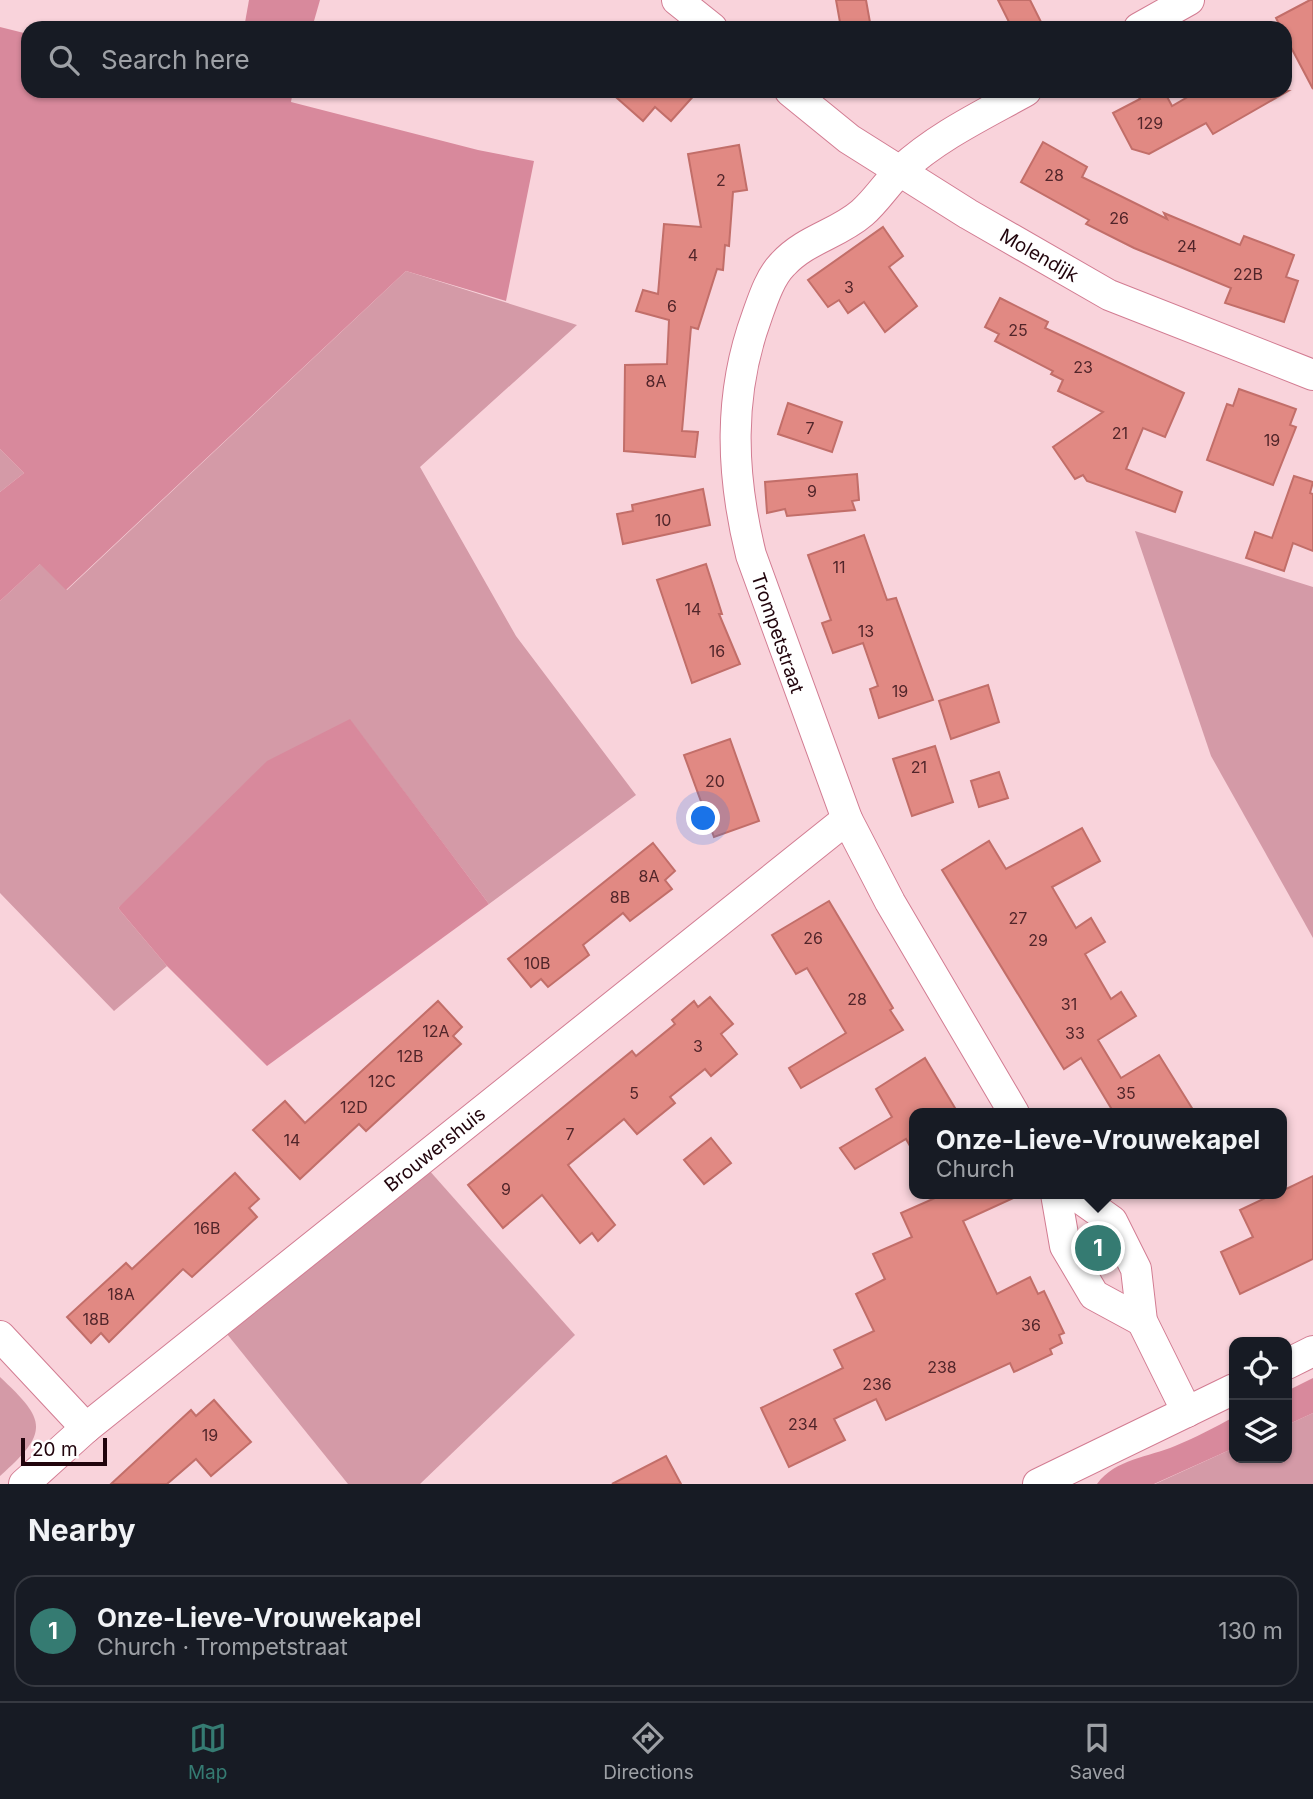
<!DOCTYPE html>
<html lang="en">
<head>
<meta charset="utf-8">
<style>
	:root { --surface:#171b24; --page:#20242c; --text:#f1f3f6; --muted:#9ea1a6; --line:#363941; --accent:#357b72 }
	body { margin:0; font-family:Inter,sans-serif; background:var(--page); color:var(--text) }
	.controls { position:absolute; right:21px; bottom:21px; display:grid; overflow:hidden; border-radius:14px; box-shadow:0 2px 5px #0004 }
	.controls button { width:63px; height:63px; display:grid; place-items:center; padding:0; border:0; border-bottom:2px solid var(--line); background:var(--surface); color:var(--text); font:35px sans-serif }
	.scale { position:absolute; left:21px; bottom:18px; width:86px; box-sizing:border-box; padding-left:7px; border:4px solid #21040c; border-top:0; font-size:19px; line-height:24px; white-space:nowrap; color:#21040c; -webkit-text-stroke:5px #fff; paint-order:stroke }
	.you { position:absolute; left:704px; top:819px; width:24px; height:24px; margin:-18px; border:5px solid #fff; border-radius:50%; background:#1a73e8; box-shadow:0 0 0 10px #1a73e833 }
	.badge { display:grid; place-items:center; width:46px; height:46px; border-radius:50%; background:var(--accent); color:#fff; font-size:23px; font-weight:700 }
	.pin { position:absolute; translate:-50% -50%; border:4px solid #fff; box-shadow:0 2px 7px #0006 }
	.popup { position:absolute; left:909px; top:1108px; width:378px; height:91px; box-sizing:border-box; display:grid; place-content:center; border-radius:14px; background:var(--surface); filter:drop-shadow(0 2px 5px #0005); font-size:23px; white-space:nowrap; color:var(--muted) }
	.popup b { font-size:26px; color:var(--text) }
	.popup::after { content:''; position:absolute; left:50%; top:100%; margin-left:-14px; border:14px solid transparent; border-top-color:var(--surface) }
	.list { margin:0; padding:0; list-style:none }
	h2 { display:flex; justify-content:space-between; align-items:center; height:91px; margin:0; padding:0 28px; font-size:30px }
	h2 small { font-size:23px; font-weight:400; color:var(--muted) }
	.list li { display:grid; grid-template-columns:46px 1fr auto; gap:21px; align-items:center; box-sizing:border-box; height:112px; margin:0 14px 14px; padding:0 14px; border:2px solid var(--line); border-radius:21px }
	.list b { display:block; font-size:26px; white-space:nowrap }
	.list p { margin:0; font-size:23px; white-space:nowrap; color:var(--muted) }
	.list em { font-size:23px; font-style:normal; color:var(--muted) }
	.icon { flex:none; width:38px; height:38px; fill:none; stroke:currentColor; stroke-width:2; stroke-linecap:round; stroke-linejoin:round }
	.map { position:relative; flex:none; width:1313px; height:1484px; overflow:hidden }
	.search { position:absolute; background:var(--surface); box-shadow:0 2px 5px #0004; left:21px; right:21px; top:21px; height:77px; display:flex; align-items:center; gap:18px; box-sizing:border-box; padding:0 24px; border-radius:21px; color:var(--muted); font-size:26px }
	.sheet { height:217px; background:var(--surface) }
	nav { display:flex; justify-content:space-around; align-items:center; box-sizing:border-box; height:98px; border-top:2px solid var(--line); background:var(--surface); font-size:19px; color:var(--muted) }
	nav a { display:grid; justify-items:center; gap:4px }
	nav .on { color:var(--accent) }
	.map>svg:first-child { display:block }
</style>
</head>
<body>
<div class="map">
<svg width="1313" height="1484" viewBox="0 0 1313 1484">
	<rect width="100%" height="100%" fill="#f9d3db"/>
	<!-- green -->
	<g fill="#d49aa7">
		<polygon points="406,271 577,325 420,467 516,636 636,795 489,904 350,720 118,908 167,966 114,1011 0,893 0,601 41,563 67,590"/>
		<polygon points="0,449 24,473 0,492"/>
		<polygon points="1135,531 1313,587 1313,938 1211,756"/>
		<polygon points="428,1169 575,1335 420,1484 348,1484 227,1334"/>
		<path d="M0 1377C47 1421 49 1432 0 1476Z"/>
		<polygon points="1313,1413 1313,1484 1155,1484 1234,1448 1234,1458 1287,1458 1287,1425"/>
	</g>
	<!-- forest -->
	<g fill="#d8899c">
		<polygon points="249,0 320,0 312,28 244,28"/>
		<polygon points="0,27 28,34 28,91 293,91 291,102 478,150 534,161 506,301 406,271 66,590 40,564 0,601 0,492 24,473 0,449"/>
		<polygon points="350,719 489,904 267,1066 167,966 118,908 267,761"/>
		<polygon points="1313,1378 1313,1413 1287,1425 1287,1391"/>
		<path d="M1234 1417V1448L1154 1484H1097C1115 1459 1149 1457 1175 1446 1195 1438 1215 1427 1234 1417Z"/>
	</g>
	<!-- building -->
	<g fill="#e18983" stroke="#c26e69" stroke-width="2">
		<polygon points="836,0 866,0 871,28 841,28"/>
		<polygon points="998,0 1030,0 1044,28 1012,28"/>
		<polygon points="1310,0 1313,0 1313,89 1285,36 1285,28 1281,28 1276,18"/>
		<polygon points="609,91 698,91 671,121 655,107 643,121"/>
		<polygon points="1136,91 1164,91 1172,106 1198,91 1288,91 1213,134 1206,123 1149,154 1132,149 1113,113 1140,99"/>
		<polygon points="1043,142 1087,167 1082,177 1167,219 1164,213 1240,245 1244,236 1294,255 1286,277 1298,281 1284,322 1225,303 1231,288 1134,248 1086,224 1089,220 1021,182"/>
		<polygon points="739,145 747,190 733,192 729,246 725,245 723,270 717,269 698,329 691,327 682,431 698,432 695,457 624,451 625,365 667,364 669,320 636,311 643,290 658,294 664,224 701,227 688,154"/>
		<polygon points="883,227 903,256 889,267 917,306 885,332 864,302 848,313 839,300 828,307 808,280"/>
		<polygon points="1000,298 1048,322 1045,328 1184,393 1165,437 1143,428 1126,469 1182,492 1175,512 1087,481 1083,475 1075,479 1053,447 1103,412 1058,391 1063,380 1051,374 1053,371 995,341 999,334 985,327"/>
		<polygon points="1239,389 1296,409 1290,425 1296,427 1273,485 1207,460 1227,404 1233,406"/>
		<polygon points="788,403 842,422 832,452 778,434"/>
		<polygon points="857,474 859,500 852,501 855,510 787,516 785,509 767,513 765,482"/>
		<polygon points="1294,476 1313,482 1310,493 1313,494 1313,551 1293,543 1284,571 1246,558 1255,532 1272,538"/>
		<polygon points="703,489 710,525 623,544 617,514 633,511 632,505"/>
		<polygon points="864,535 887,600 896,598 933,700 879,718 870,689 878,686 863,643 833,653 822,623 831,620 808,555"/>
		<polygon points="706,564 722,614 719,614 740,664 692,683 657,580"/>
		<polygon points="988,685 999,722 951,739 939,701"/>
		<polygon points="730,739 759,821 714,837 684,755"/>
		<polygon points="935,746 953,802 912,816 893,759"/>
		<polygon points="999,772 1008,798 979,807 971,781"/>
		<polygon points="1082,828 1100,861 1052,887 1076,928 1091,918 1105,942 1085,954 1111,999 1121,992 1136,1016 1098,1040 1121,1078 1159,1055 1195,1113 1114,1113 1081,1058 1064,1069 942,870 989,841 1006,869"/>
		<polygon points="653,843 675,871 665,880 672,889 630,921 623,913 583,945 589,955 548,987 541,979 531,987 508,959"/>
		<polygon points="829,901 893,1008 890,1010 903,1030 801,1088 789,1068 846,1033 807,968 796,974 772,935"/>
		<polygon points="710,997 733,1024 721,1034 737,1054 711,1076 705,1069 670,1097 675,1103 637,1134 624,1119 568,1165 615,1225 598,1241 592,1233 580,1243 542,1195 503,1228 468,1185 632,1051 636,1056 675,1024 672,1020 694,1001 698,1007"/>
		<polygon points="438,1001 462,1027 453,1036 461,1044 366,1131 359,1124 300,1179 253,1130 285,1101 305,1123"/>
		<polygon points="925,1058 958,1113 914,1113 914,1153 906,1139 855,1169 840,1148 892,1117 876,1089"/>
		<polygon points="711,1138 731,1163 704,1184 684,1160"/>
		<polygon points="235,1173 259,1199 249,1208 257,1217 192,1277 183,1269 109,1342 101,1333 91,1343 67,1317 126,1263 132,1269"/>
		<polygon points="1313,1176 1313,1259 1240,1294 1221,1252 1253,1237 1240,1210 1274,1194 1282,1194 1282,1191"/>
		<polygon points="944,1194 1022,1194 963,1221 997,1294 1030,1277 1038,1294 1044,1291 1064,1333 1059,1335 1062,1343 1050,1349 1052,1354 1014,1372 1010,1363 886,1420 876,1399 834,1419 845,1440 789,1467 761,1408 843,1368 834,1350 874,1331 856,1294 885,1279 873,1254 912,1237 901,1213"/>
		<polygon points="214,1400 251,1442 211,1476 196,1459 167,1484 111,1484 191,1410 196,1416"/>
		<polygon points="666,1456 681,1484 612,1484"/>
	</g>
	<g fill="none" stroke-linecap="round" stroke-linejoin="round">
		<!-- minor casing -->
		<g stroke="#d27c92" stroke-width="32">
			<g id="minor">
				<polyline points="677,0 712,28"/>
				<polyline points="1139,28 1189,0"/>
				<path id="s1" d="M790 91 849 139 968 214 1109 295 1313 375"/>
				<path d="M1014 1113 890 902 847 819 751 555C731 474 728 395 757 316 763 299 770 277 783 264 806 239 838 234 862 213 877 200 887 183 901 170 938 136 983 115 1026 91"/>
				<polyline points="1056,1194 1065,1246 1094,1295 1142,1321"/>
				<polyline points="1074,1194 1112,1221 1136,1269 1142,1321 1187,1412"/>
				<polyline points="0,1336 86,1428"/>
				<polyline points="1287,1364 1313,1351"/>
				<path id="s2" d="M24 1484 86 1428 847 819"/>
				<polyline points="1038,1484 1234,1389"/>
			</g>
		</g>
		<!-- minor -->
		<use href="#minor" stroke="#fff" stroke-width="30"/>
	</g>
	<g text-anchor="middle" stroke-width="6" stroke-linejoin="round" paint-order="stroke">
		<!-- number labels -->
		<g font-size="16" fill="#51252a">
			<text x="1150" y="129">129</text>
			<text x="1054" y="181">28</text>
			<text x="721" y="186">2</text>
			<text x="1119" y="224">26</text>
			<text x="1187" y="252">24</text>
			<text x="693" y="261">4</text>
			<text x="1248" y="280">22B</text>
			<text x="849" y="293">3</text>
			<text x="672" y="312">6</text>
			<text x="1018" y="336">25</text>
			<text x="1083" y="373">23</text>
			<text x="656" y="387">8A</text>
			<text x="810" y="434">7</text>
			<text x="1120" y="439">21</text>
			<text x="1272" y="446">19</text>
			<text x="812" y="497">9</text>
			<text x="663" y="526">10</text>
			<text x="839" y="573">11</text>
			<text x="693" y="615">14</text>
			<text x="866" y="637">13</text>
			<text x="717" y="657">16</text>
			<text x="900" y="697">19</text>
			<text x="919" y="773">21</text>
			<text x="715" y="787">20</text>
			<text x="649" y="882">8A</text>
			<text x="620" y="903">8B</text>
			<text x="1018" y="924">27</text>
			<text x="813" y="944">26</text>
			<text x="1038" y="946">29</text>
			<text x="537" y="969">10B</text>
			<text x="857" y="1005">28</text>
			<text x="1069" y="1010">31</text>
			<text x="436" y="1037">12A</text>
			<text x="1075" y="1039">33</text>
			<text x="698" y="1052">3</text>
			<text x="410" y="1062">12B</text>
			<text x="382" y="1087">12C</text>
			<text x="634" y="1099">5</text>
			<text x="1126" y="1099">35</text>
			<text x="354" y="1113">12D</text>
			<text x="570" y="1140">7</text>
			<text x="292" y="1146">14</text>
			<text x="506" y="1195">9</text>
			<text x="207" y="1234">16B</text>
			<text x="121" y="1300">18A</text>
			<text x="96" y="1325">18B</text>
			<text x="1031" y="1331">36</text>
			<text x="942" y="1373">238</text>
			<text x="877" y="1390">236</text>
			<text x="803" y="1430">234</text>
			<text x="210" y="1441">19</text>
		</g>
		<!-- street labels -->
		<g font-size="19" fill="#21040c" stroke="#fff">
			<text dy="7" stroke="none"><textPath href="#s1" startOffset="299">Molendijk</textPath></text>
			<text transform="translate(778 633) rotate(71)" y="7">Trompetstraat</text>
			<text dy="7" stroke="none"><textPath href="#s2" startOffset="530">Brouwershuis</textPath></text>
		</g>
	</g>
</svg>
<div class="controls">
<button><svg class="icon" aria-label="locate" viewBox="0 0 24 24"><circle cx="12" cy="12" r="6"/><path d="M12 2v4M12 18v4M2 12h4M18 12h4"/></svg></button>
<button><svg class="icon" aria-label="layers" viewBox="0 0 24 24"><path d="M12 4l9 5-9 5-9-5zM3 14l9 5 9-5"/></svg></button>
</div>
<div class="scale">20 m</div>
<div class="you"></div>
<div class="pin badge" style="left:1098px;top:1248px">1</div>
<div class="popup"><b>Onze-Lieve-Vrouwekapel</b>Church</div>
<div class="search"><svg class="icon" aria-label="search" viewBox="0 0 24 24"><circle cx="10" cy="10" r="6"/><path d="M15 15l6 6"/></svg>Search here</div>
</div>
<section class="sheet">
<h2>Nearby<small></small></h2>
<ul class="list">
<li><span class="badge">1</span><div><b>Onze-Lieve-Vrouwekapel</b><p>Church · Trompetstraat</p></div><em>130 m</em></li>
</ul>
</section>
<nav>
<a class="on"><svg class="icon" aria-label="map" viewBox="0 0 24 24"><path d="M3 6l6-2 6 2 6-2v14l-6 2-6-2-6 2zM9 4v14M15 6v14"/></svg>Map</a>
<a><svg class="icon" aria-label="directions" viewBox="0 0 24 24"><path d="M12 3l9 9-9 9-9-9zM9 14v-3h6M13 9l2 2-2 2"/></svg>Directions</a>
<a><svg class="icon" aria-label="saved" viewBox="0 0 24 24"><path d="M7 4h10v16l-5-4-5 4z"/></svg>Saved</a>
</nav>
</body>
</html>
